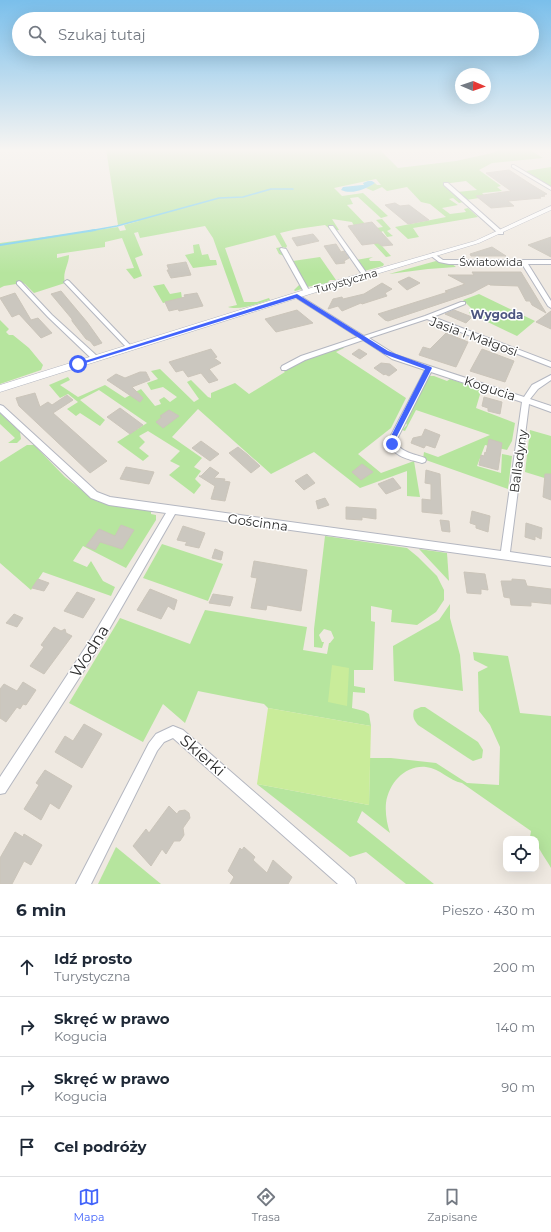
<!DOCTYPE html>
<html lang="pl">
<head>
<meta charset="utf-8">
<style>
	:root { --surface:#fff; --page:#f6f6f7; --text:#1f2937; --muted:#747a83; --line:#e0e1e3; --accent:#4264fb }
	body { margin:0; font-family:Montserrat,sans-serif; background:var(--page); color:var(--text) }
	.controls { position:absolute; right:12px; bottom:12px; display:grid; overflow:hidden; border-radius:8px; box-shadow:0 4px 16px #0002 }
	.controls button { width:36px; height:36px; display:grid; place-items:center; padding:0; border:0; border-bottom:1px solid var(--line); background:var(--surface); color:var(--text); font:20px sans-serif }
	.compass { position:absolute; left:455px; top:68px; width:36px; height:36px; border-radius:50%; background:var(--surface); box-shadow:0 4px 16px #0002; rotate:92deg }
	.stop { position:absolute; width:12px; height:12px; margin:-9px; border:3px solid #4264fb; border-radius:50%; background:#fff }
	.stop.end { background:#4264fb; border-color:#fff; box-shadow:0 1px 4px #0008 }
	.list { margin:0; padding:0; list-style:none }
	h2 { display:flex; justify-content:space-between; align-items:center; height:52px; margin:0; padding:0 16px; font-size:17px }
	h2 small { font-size:13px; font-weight:400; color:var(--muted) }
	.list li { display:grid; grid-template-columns:26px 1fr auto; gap:12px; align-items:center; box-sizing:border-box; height:60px; padding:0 16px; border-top:1px solid var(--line) }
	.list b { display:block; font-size:15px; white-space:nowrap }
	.list p { margin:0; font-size:13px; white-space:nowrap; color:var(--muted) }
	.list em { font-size:13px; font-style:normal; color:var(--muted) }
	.icon { flex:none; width:22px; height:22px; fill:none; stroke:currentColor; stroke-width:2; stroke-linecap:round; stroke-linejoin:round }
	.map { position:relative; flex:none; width:551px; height:884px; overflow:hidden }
	.search { position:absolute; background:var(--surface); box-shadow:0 4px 16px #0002; left:12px; right:12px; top:12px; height:44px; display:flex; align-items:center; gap:10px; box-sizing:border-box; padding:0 14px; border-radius:22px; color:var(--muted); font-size:15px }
	.sheet { height:292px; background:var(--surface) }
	nav { display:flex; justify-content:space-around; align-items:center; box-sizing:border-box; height:56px; border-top:1px solid var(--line); background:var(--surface); font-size:11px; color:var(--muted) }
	nav a { display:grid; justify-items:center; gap:2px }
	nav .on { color:var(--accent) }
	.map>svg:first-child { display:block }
</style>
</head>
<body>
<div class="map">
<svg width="551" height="884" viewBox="0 0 551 884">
	<rect width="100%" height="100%" fill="#efe9e1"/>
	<!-- green -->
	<g fill="#b6e59e">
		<path d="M106 149H379L398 168 456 161 492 153 501 149H529L543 158 492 163 479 170 501 186 497 187 502 191 482 193 486 197 466 200 457 192 477 190 466 181 443 184 463 202 459 203 453 198 449 199 458 205 442 208 450 214 466 212 464 209 468 208 478 217 413 228 419 237 408 239 395 227 446 217 430 204 421 202 407 187 387 191 382 187 373 191 366 188 375 183 377 185H381L376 179 334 188 342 196 363 193 388 216 381 218 358 197 350 198 353 204 347 205 370 229 383 227 376 220 382 219 391 229 387 231 393 236 387 237 383 231 373 236 391 256 386 257 361 230 357 231 352 222 332 219 339 230 332 231 325 225 297 229 280 233 287 246 286 248 283 247 280 251 283 253 302 286V289L295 291 294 290 300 284 284 256 279 254 276 248 282 247 275 235 225 248 244 302H257L269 298 270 300C259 303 239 311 228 307L237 305 232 291 213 238 205 226 140 238 138 232 134 233 143 255 135 258 142 276 134 279 126 269 134 268 122 238 105 242V247L57 254V258L69 255C69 265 62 272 65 283L34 293 25 284 22 283 4 286 0 288V243L118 227 120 231 126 230 124 225 139 221 118 225Z"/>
		<polygon points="551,167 551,187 526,171"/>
		<polygon points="199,244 202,255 208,254 210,260 216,260 217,265 193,268 185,255 194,253 193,245"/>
		<polygon points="320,257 336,280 330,280 327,283 307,287 293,261"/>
		<polygon points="373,257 369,259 370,261 380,261 384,264 383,266 364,271 356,260"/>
		<polygon points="436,261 452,264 456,267 428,269 389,274"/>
		<polygon points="164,284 170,294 181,292 182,298 163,303 153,286"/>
		<polygon points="479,294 535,321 517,336 469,313 472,309 463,300"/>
		<polygon points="0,320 9,329 6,332 9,335 13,335 29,348 43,365 41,370 0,384"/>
		<polygon points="342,346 344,348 336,352 406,398 391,428 358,454 381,473 414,461 420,497 407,496 407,471 360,488 314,452 271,474 198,409 172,437 202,458 194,467 201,471 195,479 201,485 194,494 169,475 180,466 170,461 180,451 148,431 139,436 145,442 139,448 149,456 143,461 117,442 147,423 99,390 80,400 105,420 100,426 80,413 76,416 67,409 78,402 68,394 60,398 49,385 68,377 70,380 60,385 78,397 105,385 125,398 141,389 155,406 161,404 159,400 164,397 170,402 177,397 163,387 151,390 147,383 158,379 151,371 160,369 194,402 199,399 187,382 191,380 208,397 211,398 211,393 235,383 249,394 285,372 279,367 284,370 304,360"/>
		<polygon points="428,376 434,376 447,381 450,379 487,391 486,392 481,391 476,408 515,423 512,441 507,450 485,445 477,466 501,473 502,454 512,456 508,489 423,459 424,452 438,457 490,435 416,410 405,431 402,430 407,425 406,423"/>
		<polygon points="0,413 20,432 21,439 17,443 8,443 15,438 0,424"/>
		<polygon points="530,430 551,436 551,480 525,472"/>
		<polygon points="27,445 34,445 65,477 96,501 151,510 151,514 156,515 156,520 126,568 83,546 73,561 87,567 91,561 103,581 115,587 111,596 43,572 31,590 0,563 0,462"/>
		<polygon points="325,536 407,548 418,557 437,576 444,590 444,600 436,612 417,625 391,622 392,610 371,606 371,621 375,622 373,670 354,670 354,686 365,688 365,693 353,692 352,708 364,711 369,714 371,726 268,708 264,704 198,691 185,723 163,704 143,742 69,703 120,618 190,644 205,610 307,627 303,650 327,654 329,643 330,643 334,638 331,631 324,629 319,635 322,642 324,642 322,648 314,647 314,629"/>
		<polygon points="162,544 223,564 208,601 143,578"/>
		<polygon points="419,549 447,553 449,581"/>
		<polygon points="450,604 450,618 460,655 463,691 394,681 393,646 439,620"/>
		<path d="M473 652 508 656 520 713 551 716V868C547 860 536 847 536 839H532L530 837 531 831 462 783C449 781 440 768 426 767 405 765 389 783 386 803 385 813 387 824 390 833L362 811 357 822 434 884H406L366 852 350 857 258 785 257 784 369 805 370 758H391L436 763 467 783 499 785 500 747 490 725 479 711 478 672 488 667 474 660Z"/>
		<path d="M421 707H425L478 742 483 750 482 758 473 761 468 758 418 725C414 720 412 717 414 710Z"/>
		<polygon points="116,847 161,884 98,884"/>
	</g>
	<!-- pitch -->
	<g fill="#c9ec9a">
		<polygon points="332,665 349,668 347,706 328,702"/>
		<polygon points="268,708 371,726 369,805 257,784"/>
	</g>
	<!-- water -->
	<path fill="#75cff0" d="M368 181H372L375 183C366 189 352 195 341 190L343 187 362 185H364L363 183Z"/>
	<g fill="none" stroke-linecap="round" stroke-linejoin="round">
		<!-- stream-far1 -->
		<polyline stroke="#75cff0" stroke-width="1.5" points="89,231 117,226 219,198 243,197 271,189 293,189"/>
		<!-- stream -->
		<polyline stroke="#75cff0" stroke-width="2" points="0,245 95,230"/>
	</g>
	<!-- building -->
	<g fill="#cbc7bf" stroke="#cbc5ba">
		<polygon points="509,170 532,185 547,194 542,195 545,196 539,197 541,198 508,201 514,206 491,208 476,196 511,191 486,173"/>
		<polygon points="395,203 400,206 409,205 429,220 408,224 385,205"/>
		<polygon points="372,222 393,245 382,246 378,243 362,245 348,226"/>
		<polygon points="313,234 319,241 297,246 292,238"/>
		<polygon points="551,237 551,257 528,245"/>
		<polygon points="336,244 341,252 344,251 349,258 344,261 345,263 336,264 324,246"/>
		<polygon points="492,247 506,256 471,256 470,254"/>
		<polygon points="186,262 191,275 171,278 167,270 169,270 167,265"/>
		<polygon points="472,272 521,272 546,313 532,305 530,301 526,301 518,286 490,285 489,284 472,293 388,321 385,320 378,314 448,292 445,291 465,284 448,275 474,275"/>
		<polygon points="409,277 420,283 407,290 398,282"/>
		<polygon points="382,283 392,289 385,293 387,296 362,304 361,303 342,311 338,306 328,309 333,299 342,297 343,299 364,294"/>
		<polygon points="61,291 87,322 102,343 94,346 90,341 86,339 72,321 72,319 51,294"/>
		<polygon points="15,293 31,320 38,318 52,333 41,338 19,314 12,317 0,298"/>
		<polygon points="197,293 203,306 179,311 178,309 169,311 165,302 185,297 184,295"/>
		<polygon points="297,310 313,323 276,332 265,319"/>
		<polygon points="454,310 472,317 466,323 445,314"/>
		<polygon points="551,311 551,329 536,322"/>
		<polygon points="446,333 468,342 456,367 419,355 423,347 430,349"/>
		<polygon points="211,349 217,357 214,358 221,363 209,369 218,380 209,383 201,373 188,377 183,370 176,372 169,362"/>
		<polygon points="359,349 367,354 360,359 352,354"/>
		<polygon points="482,349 514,361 505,382 470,371"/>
		<polygon points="381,363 390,364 397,370 389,376 385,374 384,375 374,368"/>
		<polygon points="140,372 146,372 150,380 132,387 143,398 140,402 107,380 116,374 125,378"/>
		<polygon points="35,393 40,407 48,402 52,405 67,395 73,400 53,413 107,461 90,473 19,406 16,398"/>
		<polygon points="484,397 502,402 500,414 488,411 488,408 482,406"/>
		<polygon points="120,408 143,425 130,434 107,417"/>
		<polygon points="169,410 179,416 163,428 156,422 162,417 160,416"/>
		<polygon points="425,429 440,435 435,448 426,445 424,448 411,443 413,438 422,436"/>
		<polygon points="489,439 502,443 498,470 479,465 481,455 484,456 485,452 486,453"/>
		<polygon points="201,441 219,454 210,461 192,448"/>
		<polygon points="238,447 248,455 260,466 251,473 229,453"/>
		<polygon points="362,464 373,472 361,480 352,472"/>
		<polygon points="126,467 154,472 149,484 120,479"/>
		<polygon points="210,467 219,473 214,478 225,479 224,481 230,482 225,501 211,499 215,486 199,476 201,476"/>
		<polygon points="426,470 440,474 442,514 422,512 422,499 431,500 431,484 425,483"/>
		<polygon points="307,474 315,483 304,490 295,481"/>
		<polygon points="545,474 551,474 551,500 543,497"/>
		<polygon points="393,478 401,488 386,494 378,484"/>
		<polygon points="325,498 329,505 318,509 316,501"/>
		<polygon points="346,507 376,509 376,519 362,517 362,520 346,519"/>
		<polygon points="472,511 490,516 488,532 476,528 476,525 470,523"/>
		<polygon points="440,520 449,521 450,532 442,531"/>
		<polygon points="526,523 542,528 541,539 535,536 535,540 525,537"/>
		<polygon points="121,525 134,530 122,549 100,542 95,550 86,546 99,529 115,536"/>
		<polygon points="183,526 205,533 199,548 185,545 187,542 177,540"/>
		<polygon points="215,549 223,552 221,560 212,558"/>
		<polygon points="254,561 307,570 301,611 267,605 266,610 251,608 257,578 251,577"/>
		<polygon points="464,572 485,574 488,590 481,589 481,594 467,593"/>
		<polygon points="38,579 49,583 44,591 32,588"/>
		<polygon points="512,579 525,580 527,586 551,589 551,604 531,602 531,606 511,605 510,598 504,597 501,581 512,581"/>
		<polygon points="150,589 177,600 174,610 168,606 161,619 137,610"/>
		<polygon points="77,592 95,599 83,618 64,611"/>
		<polygon points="213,594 233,597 230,606 209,603"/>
		<polygon points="14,614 23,618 17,627 6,623"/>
		<polygon points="54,627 61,631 65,629 66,633 72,636 44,674 30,666 44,647 41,645"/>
		<polygon points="23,682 36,690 26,705 23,704 20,709 17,707 6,722 0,718 0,689 4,684 17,691"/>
		<polygon points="84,724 102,734 82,768 55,752 65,736 73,741"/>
		<polygon points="45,770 72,786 59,809 50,803 41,820 24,809 39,785 36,783"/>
		<polygon points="169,806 177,814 179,811 185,810 189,813 190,818 183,828 184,835 180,841 174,841 166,854 162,849 151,866 133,846 146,829 149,833"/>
		<polygon points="15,832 23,837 24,834 42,845 31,865 24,861 12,884 0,884 0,858"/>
		<polygon points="244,847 255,857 253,860 267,873 273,860 292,877 288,884 230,884 234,877 228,871 240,848 242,850"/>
	</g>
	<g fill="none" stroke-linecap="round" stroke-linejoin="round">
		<!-- street casing -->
		<g stroke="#b4b7c1" stroke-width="2">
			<g id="street">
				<polygon points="512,165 514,165 551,187 551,190 512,167"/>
				<polygon points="444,183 448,183 503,232 503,234 499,234 444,185"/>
				<polygon points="329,226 333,226 368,275 367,276 363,276 329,227"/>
				<polygon points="281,248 286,249 310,292 309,293 304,292 280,249"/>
				<polygon points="433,253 443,260 551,260 551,264 528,264 551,301 551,308 548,306 522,264 449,264 439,262 430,255"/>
				<polygon points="67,280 69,281 131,346 131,348 127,348 65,283 64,282"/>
				<polygon points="19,281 21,282 52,315 97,356 97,360 93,360 48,317 17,284 17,282"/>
				<path d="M297 294 364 336 425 316 461 302H465V304L433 317 551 362V367L427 319 369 338 396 355 524 397 532 385 551 375V380L538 389 530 399 551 406V412L529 404 510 552 551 558V566L175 514 99 647 5 793 0 794V777L91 639 166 513 109 505 91 498 0 412V405L3 406 97 492 110 497 501 551 522 402 431 372 396 441C400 453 415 454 425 458L426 460 425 462 422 463C408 459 393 457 388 441L425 370 392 359 363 340 305 360 286 370H282L281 368 282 366 301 356 358 337 295 297 294 296Z"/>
				<polygon points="173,726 183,730 354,879 356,884 338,884 173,738 164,742 157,751 91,884 76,884 149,743 156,734"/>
			</g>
		</g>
		<!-- secondary casing -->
		<g stroke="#b4b7c1" stroke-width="1">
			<polygon id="secondary" points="551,206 551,210 479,243 310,294 0,392 0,385 304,290 475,241"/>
		</g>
		<!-- street -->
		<use href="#street" fill="#fff" fill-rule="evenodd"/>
		<!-- secondary -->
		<use href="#secondary" fill="#fff" fill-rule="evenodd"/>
	</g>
	<!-- sky -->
	<linearGradient id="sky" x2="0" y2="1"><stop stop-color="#7abfeb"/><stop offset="0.55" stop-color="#f8f5f2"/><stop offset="1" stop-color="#f8f5f2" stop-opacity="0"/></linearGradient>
	<rect width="551" height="273" fill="url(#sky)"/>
	<!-- route -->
	<polygon fill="#4264fb" points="297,294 388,351 431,367 432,368 395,440 394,446 390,446 389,440 425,369 384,354 296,298 79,365 75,364"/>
	<g text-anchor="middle" stroke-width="3" stroke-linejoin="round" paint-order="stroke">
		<!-- far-street labels -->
		<g font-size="11" fill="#2e2e2e" stroke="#fff">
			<text x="491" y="266">Światowida</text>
			<text transform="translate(346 281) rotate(-16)" y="4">Turystyczna</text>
		</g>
		<!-- far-neighbourhood labels -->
		<g font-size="12" font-weight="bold" fill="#4d5680" stroke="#fff">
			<text x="497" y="319">Wygoda</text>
		</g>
		<!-- street labels -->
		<g font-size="13" fill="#2e2e2e" stroke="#fff">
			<text transform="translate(474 336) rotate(20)" y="5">Jasia i Małgosi</text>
			<text transform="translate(490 388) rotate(18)" y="5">Kogucia</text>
			<text transform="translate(518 461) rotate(-82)" y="5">Balladyny</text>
			<text transform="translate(258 522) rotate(8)" y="5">Gościnna</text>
		</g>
		<!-- near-street labels -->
		<g font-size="16" fill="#2e2e2e" stroke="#fff">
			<text transform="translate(89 651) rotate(-58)" y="6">Wodna</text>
			<text transform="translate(203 755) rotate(41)" y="6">Skierki</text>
		</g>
	</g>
</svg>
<div class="controls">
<button><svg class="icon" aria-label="locate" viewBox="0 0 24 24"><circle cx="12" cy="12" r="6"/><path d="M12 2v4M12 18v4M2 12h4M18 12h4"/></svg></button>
</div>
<svg class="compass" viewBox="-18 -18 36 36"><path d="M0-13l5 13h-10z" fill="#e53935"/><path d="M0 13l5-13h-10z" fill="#747a83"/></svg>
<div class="stop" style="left:78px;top:364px"></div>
<div class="stop end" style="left:392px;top:444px"></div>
<div class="search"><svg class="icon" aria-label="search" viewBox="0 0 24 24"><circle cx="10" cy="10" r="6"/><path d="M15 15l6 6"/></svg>Szukaj tutaj</div>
</div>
<section class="sheet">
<h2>6 min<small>Pieszo · 430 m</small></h2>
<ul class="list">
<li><svg class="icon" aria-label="ahead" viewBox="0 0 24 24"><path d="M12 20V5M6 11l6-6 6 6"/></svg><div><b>Idź prosto</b><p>Turystyczna</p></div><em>200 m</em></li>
<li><svg class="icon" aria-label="right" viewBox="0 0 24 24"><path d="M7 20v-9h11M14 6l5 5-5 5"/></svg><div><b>Skręć w prawo</b><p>Kogucia</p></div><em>140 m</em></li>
<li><svg class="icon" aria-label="right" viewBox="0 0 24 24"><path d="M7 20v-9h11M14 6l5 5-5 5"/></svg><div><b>Skręć w prawo</b><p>Kogucia</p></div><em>90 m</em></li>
<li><svg class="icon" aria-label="arrive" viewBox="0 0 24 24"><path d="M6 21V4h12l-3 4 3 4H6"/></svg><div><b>Cel podróży</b></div></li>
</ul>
</section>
<nav>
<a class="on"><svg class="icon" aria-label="map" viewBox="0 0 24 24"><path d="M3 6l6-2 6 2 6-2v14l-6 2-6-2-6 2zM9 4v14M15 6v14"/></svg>Mapa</a>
<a><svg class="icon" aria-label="directions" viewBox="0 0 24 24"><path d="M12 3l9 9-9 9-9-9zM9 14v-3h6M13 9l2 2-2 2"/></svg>Trasa</a>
<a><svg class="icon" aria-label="saved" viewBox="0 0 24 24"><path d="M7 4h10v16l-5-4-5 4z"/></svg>Zapisane</a>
</nav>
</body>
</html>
